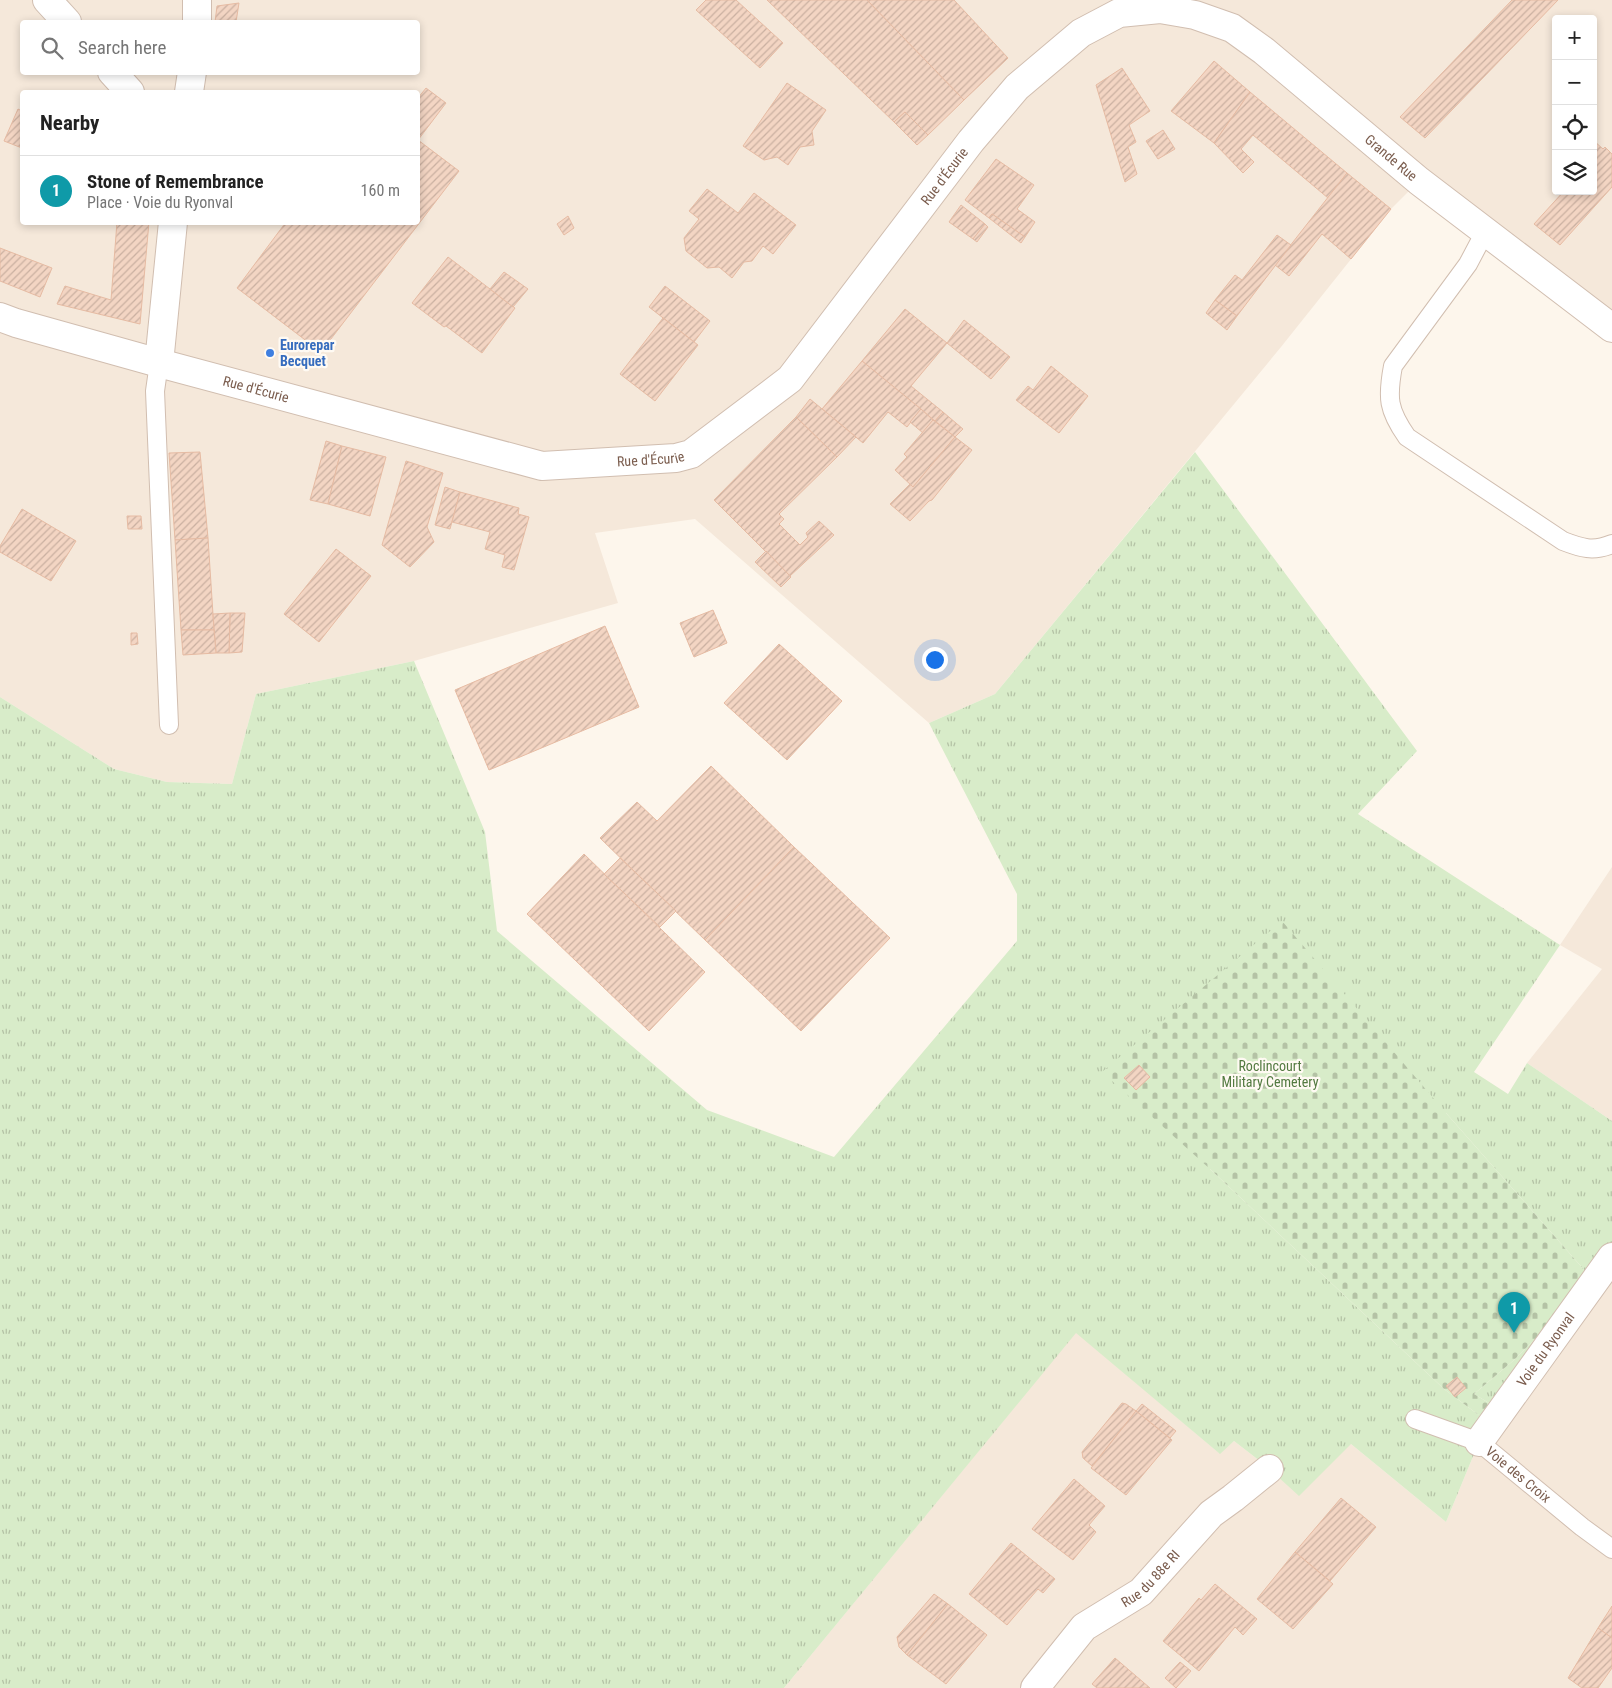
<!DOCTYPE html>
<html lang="en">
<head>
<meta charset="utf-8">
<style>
	:root { --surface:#fff; --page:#f6f6f6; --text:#222; --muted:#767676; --line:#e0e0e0; --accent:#e76f51 }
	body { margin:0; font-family:"Roboto Condensed",sans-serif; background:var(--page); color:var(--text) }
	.controls { position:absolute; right:15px; top:15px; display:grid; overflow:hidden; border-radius:5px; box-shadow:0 2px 8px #0003 }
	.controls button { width:45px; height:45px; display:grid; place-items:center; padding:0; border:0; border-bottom:1px solid var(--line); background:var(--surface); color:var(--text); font:25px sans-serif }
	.you { position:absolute; left:934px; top:659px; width:18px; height:18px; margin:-12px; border:4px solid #fff; border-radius:50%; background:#1a73e8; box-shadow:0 0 0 8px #1a73e833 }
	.badge { display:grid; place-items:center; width:32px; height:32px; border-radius:50%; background:var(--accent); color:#fff; font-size:16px; font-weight:700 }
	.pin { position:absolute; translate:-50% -41px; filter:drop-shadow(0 1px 2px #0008) }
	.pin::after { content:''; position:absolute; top:26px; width:18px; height:15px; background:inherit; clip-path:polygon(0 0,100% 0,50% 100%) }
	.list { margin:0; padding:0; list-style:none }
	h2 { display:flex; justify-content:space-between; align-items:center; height:65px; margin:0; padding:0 20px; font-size:21px }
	h2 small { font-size:16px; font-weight:400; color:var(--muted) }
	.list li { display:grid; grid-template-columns:32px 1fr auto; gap:15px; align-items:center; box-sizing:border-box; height:70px; padding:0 20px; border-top:1px solid var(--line) }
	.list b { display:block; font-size:19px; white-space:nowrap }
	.list p { margin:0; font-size:16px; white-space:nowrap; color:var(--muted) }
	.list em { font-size:16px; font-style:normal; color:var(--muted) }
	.icon { flex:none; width:28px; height:28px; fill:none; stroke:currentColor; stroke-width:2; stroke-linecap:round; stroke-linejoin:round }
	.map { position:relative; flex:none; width:1612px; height:1688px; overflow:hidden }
	.search { position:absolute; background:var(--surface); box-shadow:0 2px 8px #0003; left:20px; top:20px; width:400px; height:55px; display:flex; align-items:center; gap:12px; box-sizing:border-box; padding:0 18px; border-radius:5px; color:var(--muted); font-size:19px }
	.panel { position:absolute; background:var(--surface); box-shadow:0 2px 8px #0003; left:20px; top:90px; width:400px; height:135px; border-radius:5px }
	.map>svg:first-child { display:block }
</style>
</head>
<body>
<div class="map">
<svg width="1612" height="1688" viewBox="0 0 1612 1688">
	<defs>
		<pattern id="grass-tufts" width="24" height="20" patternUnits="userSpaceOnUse" patternTransform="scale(1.25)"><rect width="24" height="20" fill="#d8ecc9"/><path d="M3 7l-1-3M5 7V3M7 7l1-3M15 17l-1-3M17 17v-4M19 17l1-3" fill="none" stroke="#b4c2a5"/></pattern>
		<pattern id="cemetery-stones" width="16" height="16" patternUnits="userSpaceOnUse" patternTransform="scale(1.25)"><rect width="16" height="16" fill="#d8ecc9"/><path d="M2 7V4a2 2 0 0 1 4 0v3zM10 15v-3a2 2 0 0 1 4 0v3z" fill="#b4c2a5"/></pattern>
		<pattern id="building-hatch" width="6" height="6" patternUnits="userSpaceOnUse" patternTransform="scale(1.25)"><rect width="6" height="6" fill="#f3d5c3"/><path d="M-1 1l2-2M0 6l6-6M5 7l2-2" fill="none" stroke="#cab0a1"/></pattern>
	</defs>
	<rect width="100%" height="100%" fill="#fdf6ec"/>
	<!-- residential -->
	<g fill="#f5e8da" fill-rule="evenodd">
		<path d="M0 0H1612V328L1419 181 1391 209 1281 347 995 694 929 723 695 519 595 533 618 603 414 661 256 694 232 784 167 782 114 769 0 697ZM1556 19H1593V191H1556ZM22 22H418V72H22ZM22 92H418V222H22Z"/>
		<polygon points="1612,867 1612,1121 1527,1063 1602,969 1560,945"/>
		<polygon points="1612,1257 1612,1688 784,1688 1076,1332 1219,1453 1234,1441 1265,1465 1351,1444 1446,1522 1479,1442"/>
	</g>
	<!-- grass -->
	<path fill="url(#grass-tufts)" fill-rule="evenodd" d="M1195 452 1417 751 1358 814 1560 945 1474 1072 1508 1094 1527 1063 1612 1121V1257L1479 1442 1446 1522 1351 1444 1299 1496 1265 1465 1234 1441 1220 1454 1076 1333 784 1688H0V697L114 769 167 782 232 784 256 694 414 661 485 832 497 931 707 1110 834 1157 1017 941V894L929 723 995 694ZM1446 1113 1586 1272 1543 1331 1514 1360 1474 1394 1489 1403 1480 1416 1444 1389 1210 1169Z"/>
	<!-- cemetery -->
	<polygon fill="url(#cemetery-stones)" points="1282,921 1446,1113 1586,1272 1543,1331 1514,1360 1474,1394 1489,1403 1480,1416 1444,1389 1210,1169 1102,1072"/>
	<!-- building -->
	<g fill="url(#building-hatch)" stroke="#e6bba3">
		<polygon points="706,0 736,0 783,43 760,68 696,10"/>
		<polygon points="767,0 867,0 964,100 928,135 905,112 894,122"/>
		<polygon points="867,0 954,0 1008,58 964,100"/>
		<polygon points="1512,0 1558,0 1425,138 1400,117"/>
		<polygon points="239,3 236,22 215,22 217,6"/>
		<polygon points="1214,61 1250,92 1214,143 1171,111"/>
		<polygon points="1122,68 1150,111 1129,125 1136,142 1128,147 1137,174 1125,182 1096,85"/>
		<polygon points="787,83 826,110 812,131 814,145 800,147 788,165 777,157 764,160 743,146"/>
		<polygon points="426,88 446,103 418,140 459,171 321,352 237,288 286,222 418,222 418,98"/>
		<polygon points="1250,92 1347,173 1328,198 1253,135 1241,149 1254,162 1243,173 1214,143"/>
		<polygon points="18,109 22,111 22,148 4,141"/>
		<polygon points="905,112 928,135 917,145 894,122"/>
		<polygon points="1163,130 1175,149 1158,159 1146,141"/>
		<polygon points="1593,140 1603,149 1605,147 1612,154 1612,187 1560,245 1534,224 1564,191 1593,191"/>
		<polygon points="996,159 1034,185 1017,209 1035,222 1025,237 992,214 989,218 965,200"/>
		<polygon points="1347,173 1391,209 1351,259 1322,234 1289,276 1275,265"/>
		<polygon points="707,189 738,213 754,193 796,225 773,254 763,246 752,261 744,262 732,278 719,267 707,268 686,251 684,238 699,219 689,211"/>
		<polygon points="961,205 985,224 973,239 949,222"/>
		<polygon points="992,214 1025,237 1021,243 989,218"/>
		<polygon points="568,216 574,228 564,235 557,224"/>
		<polygon points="117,222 149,222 140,324 57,304 65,286 111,300"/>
		<polygon points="985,224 988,227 977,242 973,239"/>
		<polygon points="1277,235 1291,245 1237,316 1215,300 1235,275 1242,280"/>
		<polygon points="0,248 52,268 40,297 0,281"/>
		<polygon points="448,257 515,308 482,353 446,326 444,327 412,303"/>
		<polygon points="504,272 528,289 513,307 490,289"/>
		<polygon points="665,286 710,321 694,342 649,307"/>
		<polygon points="1215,300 1237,316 1227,330 1206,313"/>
		<polygon points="905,309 947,343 911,386 943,412 935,421 862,361"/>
		<polygon points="663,318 698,345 655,401 620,374"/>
		<polygon points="964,320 1010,357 991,379 947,343"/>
		<polygon points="862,361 921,409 907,427 888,412 863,443 822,409"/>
		<polygon points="1051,366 1088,396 1059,433 1016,400 1028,386 1033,390"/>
		<polygon points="810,399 856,437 837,457 796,417"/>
		<polygon points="921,409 933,420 923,433 910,422"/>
		<polygon points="943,412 963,429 955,437 935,421"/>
		<polygon points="796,417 837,457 779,514 784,519 779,524 800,545 808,537 806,533 819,521 834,535 790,576 714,500"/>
		<polygon points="933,420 955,437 913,487 895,470 907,457 904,454"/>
		<polygon points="955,437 972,450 932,500 929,501 910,521 890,504 910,484 913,487"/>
		<polygon points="326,441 342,446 328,504 310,500"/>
		<polygon points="342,446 386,457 370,516 328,504"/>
		<polygon points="200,452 208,538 175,540 169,453"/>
		<polygon points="406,461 443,473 427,527 434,542 410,567 382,545"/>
		<polygon points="445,487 460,492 450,529 435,525"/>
		<polygon points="460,492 519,508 518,514 529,517 514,570 502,567 505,555 485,549 490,532 452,522"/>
		<polygon points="22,509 76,541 51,581 0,552 0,546"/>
		<polygon points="127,516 141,516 142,529 128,529"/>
		<polygon points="208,538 214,630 181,630 175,540"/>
		<polygon points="336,549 371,576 319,642 284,614"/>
		<polygon points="766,551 791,577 781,587 755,562"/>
		<polygon points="713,610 727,643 694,657 680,623"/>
		<polygon points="230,613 245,613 242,652 229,653"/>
		<polygon points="230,613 229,653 216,653 213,614"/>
		<polygon points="605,626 639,707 489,770 455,690"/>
		<polygon points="181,630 214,630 216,653 183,655"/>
		<polygon points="131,633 137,633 138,644 131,645"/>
		<polygon points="779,644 842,701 787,760 724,703"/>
		<polygon points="711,766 794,847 705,940 600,838 637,802 657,821"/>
		<polygon points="794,847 890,938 801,1031 705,940"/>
		<polygon points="584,854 705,972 649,1031 527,914"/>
		<polygon points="620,858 676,911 660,927 604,874"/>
		<polygon points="1139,1065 1150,1077 1136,1090 1124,1078"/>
		<polygon points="1457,1377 1466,1388 1455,1397 1446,1386"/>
		<polygon points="1122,1403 1126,1404 1136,1411 1092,1466 1083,1458 1082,1452"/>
		<polygon points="1142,1404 1176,1431 1170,1438 1136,1411"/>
		<polygon points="1136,1411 1172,1440 1126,1495 1091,1468"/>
		<polygon points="1074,1479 1105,1506 1089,1525 1096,1532 1073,1560 1032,1529"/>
		<polygon points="1341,1498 1376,1527 1330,1581 1295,1552"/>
		<polygon points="1011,1543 1055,1579 1043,1593 1038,1589 1007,1625 969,1594"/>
		<polygon points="1295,1552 1333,1584 1293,1629 1257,1599"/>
		<polygon points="1215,1584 1257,1619 1243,1635 1235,1627 1199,1671 1163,1641 1199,1598 1201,1600"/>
		<polygon points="934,1594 948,1604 907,1655 899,1647 897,1637"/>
		<polygon points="948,1604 987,1635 946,1684 907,1655"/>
		<polygon points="1612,1606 1612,1638 1598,1628"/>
		<polygon points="1598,1628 1612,1638 1612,1668 1598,1688 1582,1688 1568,1678"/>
		<polygon points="1115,1658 1150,1688 1097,1688 1092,1684"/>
		<polygon points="1180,1662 1191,1671 1176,1688 1165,1678"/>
	</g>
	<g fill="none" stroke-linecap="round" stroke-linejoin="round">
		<!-- service casing -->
		<g stroke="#d1beb0" stroke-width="20">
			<g id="service">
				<path d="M1486 230 1468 264 1393 366C1387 398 1388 410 1407 437L1563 541C1581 548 1593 552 1612 544"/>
				<polyline points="159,363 155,391 169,725"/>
				<path id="s1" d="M1415 1419 1479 1442 1582 1527 1612 1549"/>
			</g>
		</g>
		<!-- minor casing -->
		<g stroke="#d1beb0" stroke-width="30">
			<g id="minor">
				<polyline points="47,0 67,22"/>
				<polyline points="197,22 197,0"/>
				<polyline points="112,72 130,92"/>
				<polyline points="189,92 192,72"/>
				<polyline points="159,363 173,222"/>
				<path id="s2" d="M1479 1442 1612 1257"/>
				<path id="s3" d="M1035 1688 1084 1627 1141 1592 1211 1514 1233 1498 1269 1469"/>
			</g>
		</g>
		<!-- tertiary casing -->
		<g stroke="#d1beb0" stroke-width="30">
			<g id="tertiary">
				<path id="s4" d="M0 317 16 323 159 363 542 466 676 458 691 454 790 379 971 141 1017 87 1081 33 1119 13 1160 9 1195 15 1232 28 1264 51 1419 181 1612 328"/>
			</g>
		</g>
		<!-- service -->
		<use href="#service" stroke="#fff" stroke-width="18"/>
		<!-- minor -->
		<use href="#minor" stroke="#fff" stroke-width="28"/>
		<!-- tertiary -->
		<use href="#tertiary" stroke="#fff" stroke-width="28"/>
	</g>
	<!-- markers -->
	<circle fill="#3f7fe0" stroke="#fffaf3" stroke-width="2" cx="270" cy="353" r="5"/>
	<g text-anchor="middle" stroke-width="4.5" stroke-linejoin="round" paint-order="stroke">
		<!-- street labels -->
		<g font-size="14" fill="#7a5c4d" stroke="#fffaf3">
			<text dy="5" stroke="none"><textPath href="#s4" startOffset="1654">Grande Rue</textPath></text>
			<text dy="5" stroke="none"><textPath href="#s4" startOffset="1091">Rue d'Écurie</textPath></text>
			<text dy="5" stroke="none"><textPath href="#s4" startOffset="266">Rue d'Écurie</textPath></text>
			<text dy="5" stroke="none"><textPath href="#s4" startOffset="671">Rue d'Écurie</textPath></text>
			<text dy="5" stroke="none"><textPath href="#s2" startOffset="114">Voie du Ryonval</textPath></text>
			<text dy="5" stroke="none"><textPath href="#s1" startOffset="119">Voie des Croix</textPath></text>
			<text dy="5" stroke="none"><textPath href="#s3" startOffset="161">Rue du 88e RI</textPath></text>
		</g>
		<!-- shop labels -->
		<g font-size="14" font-weight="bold" fill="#366cbe" stroke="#fffaf3" text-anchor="start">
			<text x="280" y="350">Eurorepar<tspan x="280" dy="16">Becquet</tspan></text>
		</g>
		<!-- park labels -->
		<g font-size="14" fill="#537a41" stroke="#fffaf3">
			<text x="1270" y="1071">Roclincourt<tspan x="1270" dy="16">Military Cemetery</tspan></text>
		</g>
	</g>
</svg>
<div class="controls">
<button>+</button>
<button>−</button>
<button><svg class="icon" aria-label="locate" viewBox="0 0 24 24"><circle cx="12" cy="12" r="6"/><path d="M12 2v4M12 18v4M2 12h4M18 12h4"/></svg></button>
<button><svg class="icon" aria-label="layers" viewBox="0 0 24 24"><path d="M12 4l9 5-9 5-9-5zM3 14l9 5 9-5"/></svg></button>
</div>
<div class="you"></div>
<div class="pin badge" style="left:1514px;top:1333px;background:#0f9aa8">1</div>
<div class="search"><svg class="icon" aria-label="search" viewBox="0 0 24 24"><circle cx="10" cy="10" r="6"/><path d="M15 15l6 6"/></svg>Search here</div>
<section class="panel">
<h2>Nearby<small></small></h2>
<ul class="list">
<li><span class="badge" style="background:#0f9aa8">1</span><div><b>Stone of Remembrance</b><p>Place · Voie du Ryonval</p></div><em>160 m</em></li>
</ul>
</section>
</div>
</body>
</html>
